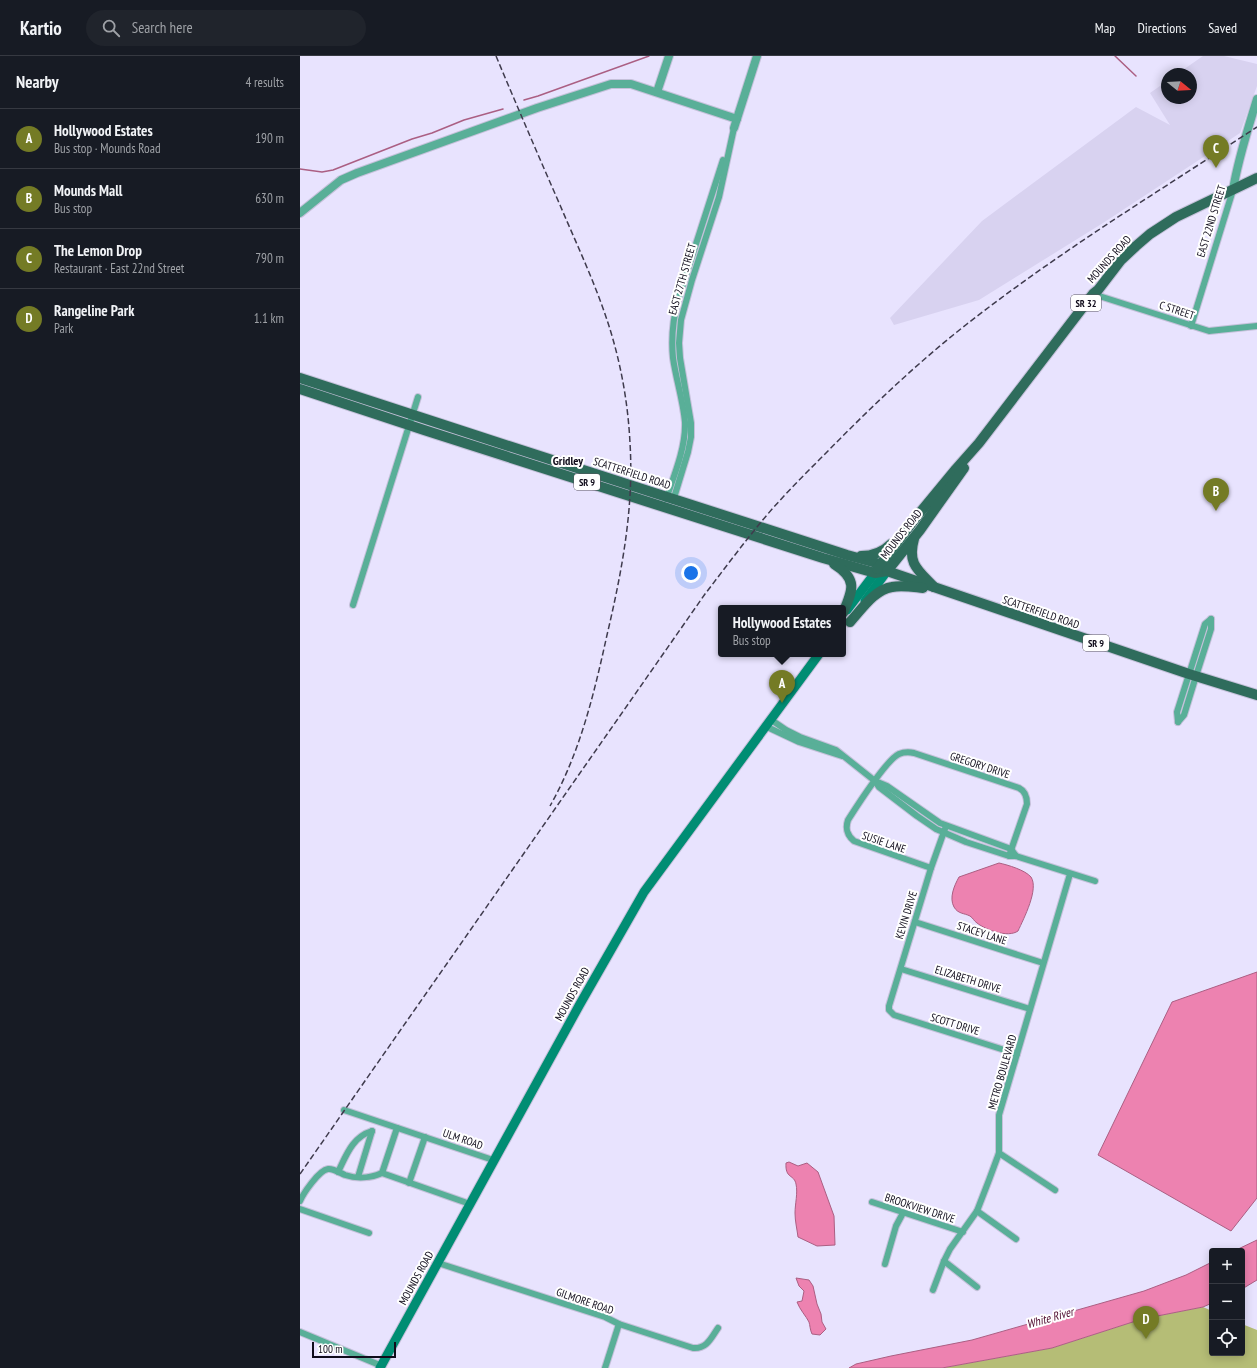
<!DOCTYPE html>
<html lang="en">
<head>
<meta charset="utf-8">
<style>
	:root { --surface:#171b24; --page:#20242c; --text:#f1f3f6; --muted:#9ea1a6; --line:#363941; --accent:#747b25 }
	body { margin:0; font-family:"PT Sans Narrow",sans-serif; background:var(--page); color:var(--text) }
	.controls { position:absolute; right:12px; bottom:12px; display:grid; overflow:hidden; border-radius:4px; box-shadow:0 2px 10px #0003 }
	.controls button { width:36px; height:36px; display:grid; place-items:center; padding:0; border:0; border-bottom:1px solid var(--line); background:var(--surface); color:var(--text); font:20px sans-serif }
	.compass { position:absolute; left:861px; top:12px; width:36px; height:36px; border-radius:50%; background:var(--surface); box-shadow:0 2px 10px #0003; rotate:108deg }
	.scale { position:absolute; left:12px; bottom:10px; width:84px; box-sizing:border-box; padding-left:4px; border:2px solid #100c1b; border-top:0; font-size:11px; line-height:14px; white-space:nowrap; color:#100c1b; -webkit-text-stroke:3px #fff; paint-order:stroke }
	.you { position:absolute; left:391px; top:517px; width:14px; height:14px; margin:-10px; border:3px solid #fff; border-radius:50%; background:#1a73e8; box-shadow:0 0 0 6px #1a73e833 }
	.badge { display:grid; place-items:center; width:26px; height:26px; border-radius:50%; background:var(--accent); color:#fff; font-size:13px; font-weight:700 }
	.pin { position:absolute; translate:-50% -33px; filter:drop-shadow(0 1px 2px #0008) }
	.pin::after { content:''; position:absolute; top:21px; width:14px; height:12px; background:inherit; clip-path:polygon(0 0,100% 0,50% 100%) }
	.popup { position:absolute; left:418px; top:549px; width:128px; height:52px; box-sizing:border-box; display:grid; place-content:center; border-radius:4px; background:var(--surface); filter:drop-shadow(0 1px 3px #0005); font-size:13px; white-space:nowrap; color:var(--muted) }
	.popup b { font-size:15px; color:var(--text) }
	.popup::after { content:''; position:absolute; left:50%; top:100%; margin-left:-8px; border:8px solid transparent; border-top-color:var(--surface) }
	.list { margin:0; padding:0; list-style:none }
	h2 { display:flex; justify-content:space-between; align-items:center; height:52px; margin:0; padding:0 16px; font-size:17px }
	h2 small { font-size:13px; font-weight:400; color:var(--muted) }
	.list li { display:grid; grid-template-columns:26px 1fr auto; gap:12px; align-items:center; box-sizing:border-box; height:60px; padding:0 16px; border-top:1px solid var(--line) }
	.list b { display:block; font-size:15px; white-space:nowrap }
	.list p { margin:0; font-size:13px; white-space:nowrap; color:var(--muted) }
	.list em { font-size:13px; font-style:normal; color:var(--muted) }
	.icon { flex:none; width:22px; height:22px; fill:none; stroke:currentColor; stroke-width:2; stroke-linecap:round; stroke-linejoin:round }
	.map { position:relative; flex:none; width:957px; height:1312px; overflow:hidden }
	header { display:flex; align-items:center; gap:24px; box-sizing:border-box; height:56px; padding:0 20px; background:var(--surface); border-bottom:1px solid var(--line) }
	header strong { font-size:19px }
	nav { display:flex; gap:22px; margin-inline-start:auto; font-size:14px }
	.search { width:280px; height:36px; background:var(--page); display:flex; align-items:center; gap:10px; box-sizing:border-box; padding:0 14px; border-radius:22px; color:var(--muted); font-size:15px }
	main { display:flex }
	aside { flex:1; background:var(--surface) }
	.map>svg:first-child { display:block }
</style>
</head>
<body>
<header>
<strong>Kartio</strong>
<div class="search"><svg class="icon" aria-label="search" viewBox="0 0 24 24"><circle cx="10" cy="10" r="6"/><path d="M15 15l6 6"/></svg>Search here</div>
<nav><a>Map</a><a>Directions</a><a>Saved</a></nav>
</header>
<main>
<aside>
<h2>Nearby<small>4 results</small></h2>
<ul class="list">
<li><span class="badge">A</span><div><b>Hollywood Estates</b><p>Bus stop · Mounds Road</p></div><em>190 m</em></li>
<li><span class="badge">B</span><div><b>Mounds Mall</b><p>Bus stop</p></div><em>630 m</em></li>
<li><span class="badge">C</span><div><b>The Lemon Drop</b><p>Restaurant · East 22nd Street</p></div><em>790 m</em></li>
<li><span class="badge">D</span><div><b>Rangeline Park</b><p>Park</p></div><em>1.1 km</em></li>
</ul>
</aside>
<div class="map">
<svg width="957" height="1312" viewBox="0 0 957 1312">
	<rect width="100%" height="100%" fill="#e8e3fe"/>
	<!-- built -->
	<polygon fill="#d8d2f0" points="903,0 924,0 957,8 957,30 940,77 803,167 679,244 594,269 590,262 682,165 836,51 870,69 850,37 867,25 867,42 891,42 891,18 877,18"/>
	<!-- green -->
	<polygon fill="#b5bd76" points="903,1251 912,1255 912,1297 942,1297 942,1268 957,1274 957,1312 642,1312 752,1292 842,1263"/>
	<!-- water -->
	<g fill="#ed82b0" stroke="#ab5f83">
		<path d="M699 807C708 809 725 814 731 821 739 833 724 862 718 875 708 882 686 874 677 867 674 865 673 862 670 860 664 857 658 858 654 851 649 842 654 830 659 821Z"/>
		<polygon points="957,916 957,1142 931,1175 798,1099 872,946"/>
		<path d="M489 1106 498 1110 507 1107 518 1116 534 1160 535 1189 517 1190 498 1181C497 1173 495 1165 495 1157 495 1148 498 1137 496 1128 494 1118 485 1123 486 1107Z"/>
		<polygon points="957,1184 957,1224 942,1233 942,1195 934,1195"/>
		<polygon points="912,1206 912,1247 903,1251 842,1263 752,1292 642,1312 549,1312 556,1308 591,1300 672,1284 844,1235 886,1219"/>
		<path d="M496 1222 509 1224 513 1230 517 1248 521 1258 522 1266 526 1273 520 1279 512 1278C510 1274 510 1269 509 1266 506 1260 500 1254 497 1246L502 1245 504 1235 499 1230Z"/>
	</g>
	<g fill="none" stroke-linecap="round" stroke-linejoin="round">
		<!-- stream -->
		<g stroke="#ab5f83" stroke-width="1.5">
			<polyline points="815,0 836,20"/>
			<polyline points="224,44 238,40 349,0"/>
			<polyline points="0,113 22,116 33,114 112,83 132,77 164,64 203,53"/>
		</g>
		<!-- minor casing -->
		<g stroke="#c5c1da" stroke-width="8">
			<g id="minor">
				<polyline points="793,238 909,275 957,270"/>
				<polyline points="891,270 933,134"/>
				<path d="M366 443C374 420 386 391 385 366 383 344 376 323 373 302 371 282 373 263 378 244L423 104"/>
				<polyline points="373,445 388,396 391,381 391,367 380,302 379,287 381,264 392,224 419,141 434,72"/>
				<polyline points="53,549 118,341"/>
				<polyline points="470,663 486,674 500,681 536,694 575,725 587,730 640,767 711,793 716,800"/>
				<polyline points="878,666 877,656 905,568 911,563"/>
				<polyline points="878,666 884,659 896,620 911,573 911,563"/>
				<polyline points="465,670 499,686 542,700"/>
				<polyline points="575,725 579,731 617,760 636,773 666,786 709,800 716,800 795,825"/>
				<polyline points="646,770 631,812 589,950 589,954 594,959 717,998"/>
				<path d="M631 812 554 785C547 779 545 773 548 764 557 750 586 704 599 698 604 696 609 696 614 697L719 732C725 735 727 740 727 748L709 800"/>
				<polyline points="615,866 743,907"/>
				<polyline points="601,913 730,953"/>
				<polyline points="44,1054 193,1104"/>
				<polyline points="699,1097 755,1134"/>
				<path d="M38 1116C46 1100 52 1081 72 1075"/>
				<polyline points="82,1117 97,1072"/>
				<polyline points="58,1121 72,1075"/>
				<polyline points="109,1127 125,1081"/>
				<path d="M0 1145C3 1138 19 1114 28 1113 33 1112 40 1117 45 1119 57 1123 71 1122 82 1117L170 1148"/>
				<polyline points="572,1146 663,1176"/>
				<polyline points="0,1153 69,1177"/>
				<polyline points="677,1155 716,1183"/>
				<polyline points="644,1205 677,1231"/>
				<path d="M138 1207 305 1261 319 1268 393 1292C407 1293 411 1282 418 1272"/>
				<polyline points="585,1208 596,1170 603,1157"/>
				<polyline points="633,1234 644,1205 650,1193 677,1155 689,1124 699,1097 699,1059 770,818"/>
				<polyline points="0,1276 82,1310"/>
				<polyline points="305,1312 319,1268"/>
			</g>
		</g>
		<!-- tertiary casing -->
		<g stroke="#c5c1da" stroke-width="10">
			<g id="tertiary">
				<polyline points="357,36 369,0"/>
				<polyline points="434,72 457,0"/>
				<path d="M933 134C938 103 948 73 957 43"/>
				<polyline points="0,157 41,124 57,117 237,52 311,28 331,28 437,63"/>
			</g>
		</g>
		<!-- secondary casing -->
		<g stroke="#c5c1da" stroke-width="11">
			<g id="secondary">
				<polyline points="565,545 587,515"/>
				<polyline points="547,554 575,517"/>
				<polyline points="80,1312 280,948 344,836 519,598"/>
			</g>
		</g>
		<!-- primary casing -->
		<g stroke="#c5c1da" stroke-width="12">
			<g id="primary">
				<path d="M0 322C182 382 364 440 547 499L580 508 587 515"/>
				<polyline points="0,333 124,374 523,502 575,517 587,515 889,618 957,639"/>
				<path d="M614 483C607 508 618 514 634 531"/>
				<path d="M561 500C573 500 582 497 591 488"/>
				<path d="M534 508C558 523 553 534 543 557"/>
				<polyline points="577,513 618,459 656,413 679,387 793,238 798,234 821,204 836,190 850,178 876,161 957,122"/>
				<polyline points="587,515 620,474 664,412"/>
				<path d="M550 566C562 553 574 534 592 531 602 529 613 531 623 532"/>
			</g>
		</g>
		<!-- minor -->
		<use href="#minor" stroke="#59af98" stroke-width="6"/>
		<!-- tertiary -->
		<use href="#tertiary" stroke="#59af98" stroke-width="8"/>
		<!-- secondary -->
		<use href="#secondary" stroke="#008d73" stroke-width="9"/>
		<!-- primary -->
		<use href="#primary" stroke="#2f6c5c" stroke-width="10"/>
		<!-- rail -->
		<g stroke="#3f3b4d" stroke-width="1.5" stroke-dasharray="6 3" stroke-linecap="butt">
			<path d="M196 0C217 50 238 99 260 149 277 189 296 229 309 270 321 308 328 347 330 387 334 452 322 515 307 579 294 638 280 697 250 750"/>
			<path d="M0 1118 405 538C422 516 439 493 457 471 477 446 501 422 524 399 569 353 616 308 667 268 759 196 859 135 957 71"/>
		</g>
	</g>
	<g text-anchor="middle" stroke-width="4" stroke-linejoin="round" paint-order="stroke">
		<!-- shield labels -->
		<g fill="#fff" stroke="#58555f" stroke-width="1">
			<rect x="771" y="239" width="30" height="16" rx="3"/>
			<rect x="274" y="418" width="26" height="16" rx="3"/>
			<rect x="783" y="579" width="26" height="16" rx="3"/>
		</g>
		<g font-size="10" font-weight="bold" fill="#100c1b">
			<text x="786" y="251">SR 32</text>
			<text x="287" y="430">SR 9</text>
			<text x="796" y="591">SR 9</text>
		</g>
		<!-- street labels -->
		<g font-size="11" fill="#100c1b" stroke="#fff">
			<text transform="translate(911 165) rotate(-73)" y="4">EAST 22ND STREET</text>
			<text transform="translate(809 203) rotate(-48)" y="4">MOUNDS ROAD</text>
			<text transform="translate(382 223) rotate(-74)" y="4">EAST 27TH STREET</text>
			<text transform="translate(877 254) rotate(18)" y="4">C STREET</text>
			<text transform="translate(332 417) rotate(18)" y="4">SCATTERFIELD ROAD</text>
			<text transform="translate(601 478) rotate(-52)" y="4">MOUNDS ROAD</text>
			<text transform="translate(741 556) rotate(19)" y="4">SCATTERFIELD ROAD</text>
			<text transform="translate(680 709) rotate(18)" y="4">GREGORY DRIVE</text>
			<text transform="translate(584 786) rotate(19)" y="4">SUSIE LANE</text>
			<text transform="translate(606 859) rotate(-73)" y="4">KEVIN DRIVE</text>
			<text transform="translate(682 877) rotate(18)" y="4">STACEY LANE</text>
			<text transform="translate(668 923) rotate(17)" y="4">ELIZABETH DRIVE</text>
			<text transform="translate(272 938) rotate(-61)" y="4">MOUNDS ROAD</text>
			<text transform="translate(655 968) rotate(17)" y="4">SCOTT DRIVE</text>
			<text transform="translate(702 1016) rotate(-74)" y="4">METRO BOULEVARD</text>
			<text transform="translate(163 1083) rotate(19)" y="4">ULM ROAD</text>
			<text transform="translate(620 1152) rotate(18)" y="4">BROOKVIEW DRIVE</text>
			<text transform="translate(116 1222) rotate(-61)" y="4">MOUNDS ROAD</text>
			<text transform="translate(285 1245) rotate(19)" y="4">GILMORE ROAD</text>
		</g>
		<!-- neighbourhood labels -->
		<g font-size="12" font-weight="bold" fill="#100c1b" stroke="#fff">
			<text x="268" y="409">Gridley</text>
		</g>
		<!-- water labels -->
		<g font-size="12" font-style="italic" fill="#500d30" stroke="#fff">
			<text transform="translate(750 1262) rotate(-16)" y="4">White River</text>
		</g>
	</g>
</svg>
<div class="controls">
<button>+</button>
<button>−</button>
<button><svg class="icon" aria-label="locate" viewBox="0 0 24 24"><circle cx="12" cy="12" r="6"/><path d="M12 2v4M12 18v4M2 12h4M18 12h4"/></svg></button>
</div>
<svg class="compass" viewBox="-18 -18 36 36"><path d="M0-13l5 13h-10z" fill="#e53935"/><path d="M0 13l5-13h-10z" fill="#9ea1a6"/></svg>
<div class="scale">100 m</div>
<div class="you"></div>
<div class="pin badge" style="left:482px;top:647px">A</div>
<div class="popup"><b>Hollywood Estates</b>Bus stop</div>
<div class="pin badge" style="left:916px;top:455px">B</div>
<div class="pin badge" style="left:916px;top:112px">C</div>
<div class="pin badge" style="left:846px;top:1283px">D</div>
</div>
</main>
</body>
</html>
